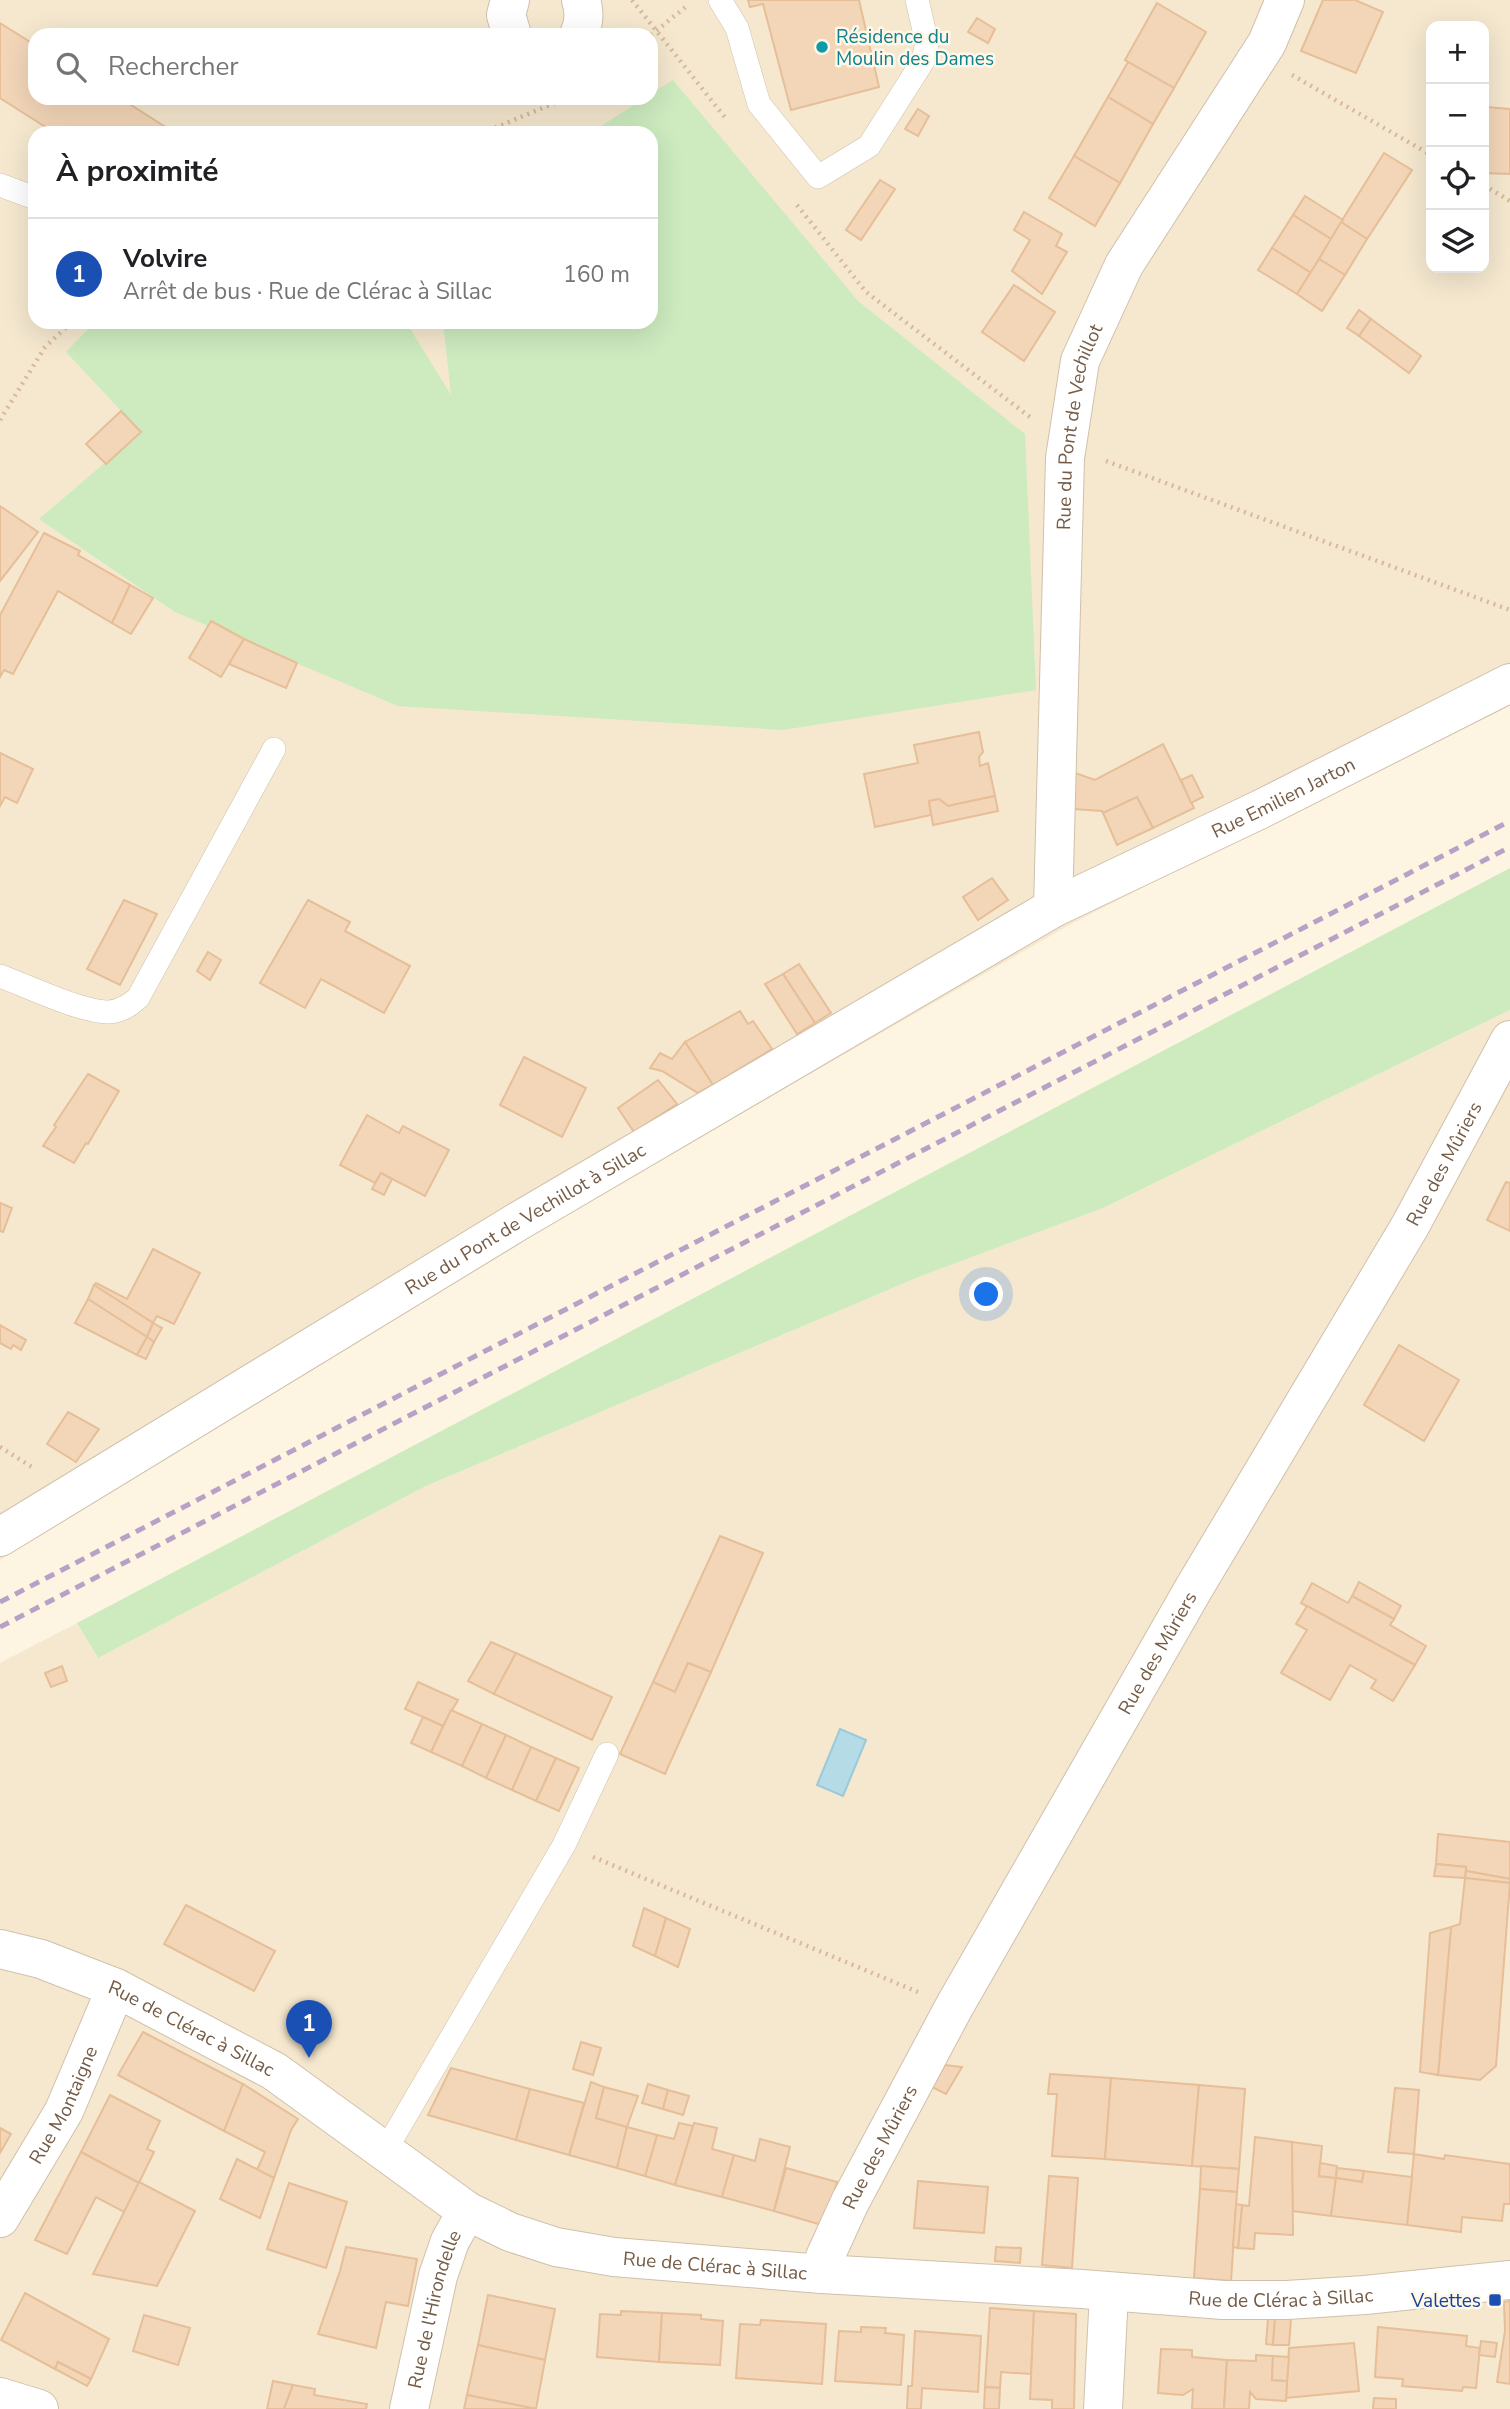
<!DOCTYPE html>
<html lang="fr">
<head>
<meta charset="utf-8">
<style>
	:root { --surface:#fff; --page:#f6f6f6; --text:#202124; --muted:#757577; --line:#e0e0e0; --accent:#7c4932 }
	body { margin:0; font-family:"Nunito Sans",sans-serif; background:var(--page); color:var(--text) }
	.controls { position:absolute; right:21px; top:21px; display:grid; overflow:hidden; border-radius:14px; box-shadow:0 7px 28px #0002 }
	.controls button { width:63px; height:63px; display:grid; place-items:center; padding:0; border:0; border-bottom:2px solid var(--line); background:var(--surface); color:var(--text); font:35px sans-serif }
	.you { position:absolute; left:987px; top:1295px; width:24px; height:24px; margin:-18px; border:5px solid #fff; border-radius:50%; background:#1a73e8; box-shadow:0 0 0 10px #1a73e833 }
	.badge { display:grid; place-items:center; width:46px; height:46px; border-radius:50%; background:var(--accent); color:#fff; font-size:23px; font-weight:700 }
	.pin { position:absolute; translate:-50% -58px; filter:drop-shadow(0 2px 4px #0008) }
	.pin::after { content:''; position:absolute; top:37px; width:24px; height:21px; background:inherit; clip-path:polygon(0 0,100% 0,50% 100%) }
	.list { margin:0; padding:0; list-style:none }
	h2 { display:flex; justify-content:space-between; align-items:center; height:91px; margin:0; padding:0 28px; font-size:30px }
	h2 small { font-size:23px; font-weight:400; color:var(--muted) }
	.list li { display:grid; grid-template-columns:46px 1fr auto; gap:21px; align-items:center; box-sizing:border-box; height:112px; padding:0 28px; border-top:2px solid var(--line) }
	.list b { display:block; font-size:26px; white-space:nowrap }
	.list p { margin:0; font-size:23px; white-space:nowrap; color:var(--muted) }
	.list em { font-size:23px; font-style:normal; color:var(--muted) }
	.icon { flex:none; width:38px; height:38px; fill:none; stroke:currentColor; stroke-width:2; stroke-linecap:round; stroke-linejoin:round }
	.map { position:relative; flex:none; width:1510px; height:2409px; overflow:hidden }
	.search { position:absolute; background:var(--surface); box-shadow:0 7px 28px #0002; left:28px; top:28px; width:630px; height:77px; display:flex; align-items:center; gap:18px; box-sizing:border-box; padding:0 24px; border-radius:21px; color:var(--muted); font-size:26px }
	.panel { position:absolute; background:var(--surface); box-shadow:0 7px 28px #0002; left:28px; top:126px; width:630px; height:203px; border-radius:21px }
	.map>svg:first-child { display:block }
</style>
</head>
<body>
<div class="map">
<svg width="1510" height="2409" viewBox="0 0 1510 2409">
	<rect width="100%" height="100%" fill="#fdf5e1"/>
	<!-- residential -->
	<g fill="#f5e8cf" fill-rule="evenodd">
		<path d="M0 0H1510V701L1071 924 610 1189 0 1560ZM1431 26H1484V268H1431ZM35 35H651V98H35ZM35 133H651V322H35Z"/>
		<polygon points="1510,1010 1510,2409 0,2409 0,1663 77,1623 98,1658 426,1486 921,1276 1103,1208"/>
	</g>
	<!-- green -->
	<g fill="#cdebbf">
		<polygon points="673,80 858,301 1025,434 1036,690 783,730 398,706 175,612 39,519 141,432 66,352 95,322 406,322 451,395 443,322 651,322 651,133 580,133 596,129 645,98 651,98 651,94"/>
		<polygon points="1510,868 1510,1010 1103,1208 921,1276 426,1486 98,1658 77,1623"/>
	</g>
	<!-- water -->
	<polygon fill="#b5dbe7" stroke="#9bc9d9" stroke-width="2" points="840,1729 866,1740 843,1796 817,1785"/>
	<!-- building -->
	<g fill="#f3d6b8" stroke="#e6be98" stroke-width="2">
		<polygon points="748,0 859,0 879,87 791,110 763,4 750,7"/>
		<polygon points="1323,0 1355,0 1383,12 1356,73 1301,51"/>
		<polygon points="1157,3 1206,32 1174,88 1125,60"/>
		<polygon points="977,18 995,29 988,43 968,32"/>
		<polygon points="0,23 35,45 35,98 120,98 175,133 55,133 0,98"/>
		<polygon points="1128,62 1174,88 1153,124 1108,97"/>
		<polygon points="1108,97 1153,124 1120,183 1074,156"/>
		<polygon points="1487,107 1510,109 1510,174 1484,173 1484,116 1486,116"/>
		<polygon points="918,109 929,116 918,136 905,129"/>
		<polygon points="1384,153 1412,170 1367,239 1341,222"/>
		<polygon points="1074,156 1120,183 1095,226 1049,198"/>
		<polygon points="880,180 895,189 861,240 846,230"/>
		<polygon points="1305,196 1343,220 1331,239 1293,215"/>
		<polygon points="1024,212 1062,234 1056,246 1067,252 1042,294 1012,271 1030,240 1014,230"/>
		<polygon points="1293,215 1331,239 1311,273 1272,248"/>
		<polygon points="1341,222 1367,239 1345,275 1319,259"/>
		<polygon points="1272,248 1311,273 1297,294 1258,270"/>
		<polygon points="1319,259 1345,275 1322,311 1297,294"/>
		<polygon points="1014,285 1055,312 1024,361 982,332"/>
		<polygon points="1359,310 1371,319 1359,336 1347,328"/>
		<polygon points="1371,319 1421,356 1409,373 1359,336"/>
		<polygon points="121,411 141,432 106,464 86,444"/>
		<polygon points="0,506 38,532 0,581"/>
		<polygon points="44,533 80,551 78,555 130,585 112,623 58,591 13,674 4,670 0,677 0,615"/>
		<polygon points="130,585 153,598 131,634 112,623"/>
		<polygon points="211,621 244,639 221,677 189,658"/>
		<polygon points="244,639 297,663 286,688 229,664"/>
		<polygon points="979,732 983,752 979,757 980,766 988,763 995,796 948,806 939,799 929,801 931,815 875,827 864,774 918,763 914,745"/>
		<polygon points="1163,744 1194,808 1153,828 1137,797 1103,813 1102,811 1074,809 1072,772 1095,780"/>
		<polygon points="0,753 33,769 17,803 5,797 0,806"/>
		<polygon points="1192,775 1203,797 1191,803 1181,780"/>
		<polygon points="995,796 998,811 933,825 929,801 939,799 948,806"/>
		<polygon points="1137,797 1153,828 1117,845 1103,813"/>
		<polygon points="992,878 1008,900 978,920 963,897"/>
		<polygon points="124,900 157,914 120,985 87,969"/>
		<polygon points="308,900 350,922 345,931 410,966 384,1013 321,979 305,1008 260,983"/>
		<polygon points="208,952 221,960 210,980 197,971"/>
		<polygon points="799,964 831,1013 815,1023 783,974"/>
		<polygon points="783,974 815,1023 797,1034 765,984"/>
		<polygon points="740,1011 748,1024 753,1021 772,1049 713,1085 685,1042"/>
		<polygon points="685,1042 713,1085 698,1093 662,1071 650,1068 660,1053 672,1059"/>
		<polygon points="524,1057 586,1088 562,1137 500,1105"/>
		<polygon points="88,1074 119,1091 88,1144 86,1143 74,1163 43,1146 56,1127 54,1125"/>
		<polygon points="658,1080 677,1104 634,1132 618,1108"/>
		<polygon points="367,1115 399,1133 403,1126 449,1150 425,1196 381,1173 375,1183 340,1165"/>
		<polygon points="381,1173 392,1179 384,1195 372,1189"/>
		<polygon points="1506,1182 1510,1183 1510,1231 1487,1220"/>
		<polygon points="0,1203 12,1208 3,1232 0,1231"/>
		<polygon points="153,1249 200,1273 174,1324 157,1316 153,1323 94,1285 96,1283 127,1299"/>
		<polygon points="94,1285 153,1323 147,1337 88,1299"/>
		<polygon points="88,1299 147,1337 137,1355 75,1323"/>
		<polygon points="153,1323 162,1328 154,1342 147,1337"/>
		<polygon points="0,1325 26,1340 21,1350 13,1345 11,1349 0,1343"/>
		<polygon points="147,1337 154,1342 146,1359 137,1355"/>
		<polygon points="1399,1345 1459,1380 1424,1441 1364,1405"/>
		<polygon points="68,1412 99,1429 76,1462 47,1444"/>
		<polygon points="720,1536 763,1553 711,1672 688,1663 675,1692 653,1682"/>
		<polygon points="1359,1582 1401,1606 1394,1619 1352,1596"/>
		<polygon points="1312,1583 1348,1603 1352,1596 1394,1619 1390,1625 1426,1646 1415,1665 1301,1603"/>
		<polygon points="1307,1606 1415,1665 1393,1701 1371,1688 1376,1680 1350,1665 1330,1700 1281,1673 1307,1630 1296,1624"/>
		<polygon points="491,1642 516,1653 494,1694 468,1681"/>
		<polygon points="516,1653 612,1697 592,1740 494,1694"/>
		<polygon points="688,1663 711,1672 665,1774 620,1754 653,1682 675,1692"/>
		<polygon points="62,1666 67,1681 51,1687 45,1673"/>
		<polygon points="418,1682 458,1700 443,1726 405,1709"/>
		<polygon points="451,1710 482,1724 462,1766 431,1752"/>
		<polygon points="423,1717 443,1726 431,1752 411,1743"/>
		<polygon points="482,1724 506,1735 486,1778 462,1766"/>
		<polygon points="506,1735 531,1747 512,1790 486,1778"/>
		<polygon points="531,1747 556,1758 536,1801 512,1790"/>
		<polygon points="556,1758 579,1768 559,1811 536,1801"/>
		<polygon points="1438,1834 1510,1842 1510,1879 1466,1871 1466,1867 1436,1864"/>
		<polygon points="1436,1864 1466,1867 1465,1878 1434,1876"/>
		<polygon points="1466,1871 1510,1879 1510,1883 1465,1878"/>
		<polygon points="1465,1878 1510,1883 1496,2066 1480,2080 1438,2075 1451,1927 1460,1924"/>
		<polygon points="186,1905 275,1951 254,1991 164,1944"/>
		<polygon points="644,1908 666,1918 655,1956 633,1946"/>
		<polygon points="666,1918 690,1929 678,1967 655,1956"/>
		<polygon points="1451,1927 1438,2075 1420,2072 1430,1933"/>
		<polygon points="143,2032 243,2084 224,2131 118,2075"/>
		<polygon points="581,2042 601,2048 593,2075 573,2069"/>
		<polygon points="945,2065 962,2067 946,2094 932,2087"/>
		<polygon points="451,2068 530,2089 516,2140 428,2115"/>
		<polygon points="1050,2074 1111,2078 1105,2159 1052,2156 1057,2094 1048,2094"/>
		<polygon points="1111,2078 1199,2085 1192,2166 1105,2159"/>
		<polygon points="591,2082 604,2087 596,2118 627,2127 617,2168 569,2155"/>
		<polygon points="243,2084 298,2119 291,2130 274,2178 257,2170 265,2152 224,2131"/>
		<polygon points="648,2084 668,2090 663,2109 642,2103"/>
		<polygon points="1199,2085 1245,2089 1239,2169 1192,2166"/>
		<polygon points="604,2087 638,2096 627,2127 596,2118"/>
		<polygon points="1395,2088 1419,2090 1414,2154 1388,2152"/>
		<polygon points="530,2089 584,2103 569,2155 516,2140"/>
		<polygon points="668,2090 689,2096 683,2115 663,2109"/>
		<polygon points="110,2095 160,2121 147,2149 154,2152 139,2183 81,2152"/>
		<polygon points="679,2123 693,2126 675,2185 645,2176 657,2135 674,2139"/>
		<polygon points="694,2123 717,2128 712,2149 734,2155 722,2197 675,2185"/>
		<polygon points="627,2127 657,2135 645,2176 617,2168"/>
		<polygon points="0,2128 11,2134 0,2153"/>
		<polygon points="1255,2137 1292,2142 1293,2235 1255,2233 1254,2249 1238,2248 1242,2205 1249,2206"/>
		<polygon points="760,2139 790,2147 774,2211 722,2197 734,2155 755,2161"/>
		<polygon points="1292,2142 1322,2146 1319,2176 1336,2178 1331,2216 1293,2211"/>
		<polygon points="81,2152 139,2183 124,2212 96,2197 67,2254 35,2240"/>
		<polygon points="1414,2154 1444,2159 1445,2155 1510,2164 1510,2204 1504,2204 1502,2221 1462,2217 1461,2232 1407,2225"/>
		<polygon points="237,2159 274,2178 260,2218 220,2199"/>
		<polygon points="1320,2163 1337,2166 1336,2178 1319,2176"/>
		<polygon points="1201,2166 1239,2169 1237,2192 1200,2189"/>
		<polygon points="786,2168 837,2182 825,2226 774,2211"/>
		<polygon points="1337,2168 1364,2171 1362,2182 1336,2178"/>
		<polygon points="1364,2171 1412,2177 1407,2225 1331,2216 1336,2178 1362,2182"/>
		<polygon points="1049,2176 1078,2178 1072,2268 1042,2265"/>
		<polygon points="918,2181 988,2187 984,2233 914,2228"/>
		<polygon points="139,2182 195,2211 157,2286 93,2274"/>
		<polygon points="289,2183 347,2202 326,2268 267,2249"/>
		<polygon points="1200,2189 1237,2192 1231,2281 1194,2278"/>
		<polygon points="1236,2204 1242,2205 1238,2248 1233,2247"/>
		<polygon points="346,2247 417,2259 408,2306 386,2302 376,2348 318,2334 340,2271"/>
		<polygon points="996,2247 1021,2248 1020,2263 995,2261"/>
		<polygon points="25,2293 109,2339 91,2379 58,2362 55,2369 1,2340"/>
		<polygon points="488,2295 555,2309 545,2360 478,2345"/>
		<polygon points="1510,2301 1510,2384 1497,2382 1505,2331 1504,2302"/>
		<polygon points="990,2308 1034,2311 1031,2374 1001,2372 1000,2388 985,2387"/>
		<polygon points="621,2311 662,2313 659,2362 597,2357 600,2314 621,2315"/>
		<polygon points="1034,2311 1076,2314 1074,2409 1052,2409 1052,2400 1030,2399"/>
		<polygon points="662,2313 701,2315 701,2319 723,2321 720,2365 659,2362"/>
		<polygon points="144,2315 190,2328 178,2365 133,2351"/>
		<polygon points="1268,2319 1275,2319 1273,2345 1266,2344"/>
		<polygon points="1275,2319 1291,2319 1289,2345 1273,2345"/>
		<polygon points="761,2320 826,2324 822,2384 736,2378 740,2324 760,2325"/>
		<polygon points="861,2327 886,2328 885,2333 904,2335 901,2385 835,2381 839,2331 861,2332"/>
		<polygon points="1378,2327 1467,2336 1466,2346 1480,2348 1476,2388 1463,2387 1462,2391 1402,2386 1403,2379 1375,2377"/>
		<polygon points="915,2331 981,2336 978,2392 922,2388 921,2409 907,2409 908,2386 912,2386"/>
		<polygon points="1481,2341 1497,2343 1495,2357 1479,2355"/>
		<polygon points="1354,2343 1359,2391 1286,2398 1289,2348"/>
		<polygon points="478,2345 545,2360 536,2409 467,2395"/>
		<polygon points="1161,2349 1192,2350 1192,2357 1227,2360 1224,2409 1192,2409 1193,2389 1183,2395 1158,2393"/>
		<polygon points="1256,2355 1273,2356 1272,2380 1287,2381 1286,2401 1256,2399 1250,2392 1249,2409 1224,2409 1227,2360 1256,2361"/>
		<polygon points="1273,2356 1289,2357 1287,2381 1272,2380"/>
		<polygon points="58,2362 91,2379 87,2386 55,2369"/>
		<polygon points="273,2381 293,2385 284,2409 267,2409"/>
		<polygon points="293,2385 315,2389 314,2395 367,2404 366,2409 284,2409"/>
		<polygon points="985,2387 1000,2388 999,2409 984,2409"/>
		<polygon points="467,2395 536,2409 464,2409"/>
		<polygon points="1374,2398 1396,2399 1396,2409 1373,2409"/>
	</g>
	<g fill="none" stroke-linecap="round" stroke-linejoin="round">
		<!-- service casing -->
		<g stroke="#d0c0ab" stroke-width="24">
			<g id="service">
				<polyline points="720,0 737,28 759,104 818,177 869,146 923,61 927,43 917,0"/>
				<polyline points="0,185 35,198"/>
				<path d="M0 976C27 986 81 1012 109 1012 121 1011 129 1006 138 998L274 749"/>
				<polyline points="385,2151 564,1845 607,1754"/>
			</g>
		</g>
		<!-- minor casing -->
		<g stroke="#d0c0ab" stroke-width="40">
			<g id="minor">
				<polyline points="510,0 506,15 512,35"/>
				<path d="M579 35C584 22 585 13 581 0"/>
				<path id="s1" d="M1053 908 1065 458 1080 361 1124 265 1267 43 1285 0"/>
				<path id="s2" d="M0 1537 517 1222 1053 908 1261 809 1510 683"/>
				<path id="s3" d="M0 1949 41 1959 116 1988 274 2071 467 2211 510 2232 556 2247 614 2257 822 2274 1082 2289 1223 2300H1287L1365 2295 1510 2280"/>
				<path id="s4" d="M0 2218 64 2111 116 1988"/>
				<path id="s5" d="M822 2274 825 2257 850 2202 954 2007 1194 1588 1410 1226 1510 1040"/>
				<polyline points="0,2397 39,2409"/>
				<path id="s6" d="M409 2409 438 2276 450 2241 467 2211"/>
				<polyline points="1103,2409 1109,2293"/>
			</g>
		</g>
		<!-- path -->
		<g stroke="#d8b99b" stroke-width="4.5" stroke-dasharray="2 5" stroke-linecap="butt">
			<polyline points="632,0 727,120"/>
			<polyline points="651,35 688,5"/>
			<polyline points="1292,75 1431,155"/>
			<polyline points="482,133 567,98"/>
			<polyline points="1484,185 1510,201"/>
			<polyline points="797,205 866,292 1030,417"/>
			<polyline points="0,420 45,347 72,322"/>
			<polyline points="1106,461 1510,610"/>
			<polyline points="0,1447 35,1469"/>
			<polyline points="593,1857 918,1992"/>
		</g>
		<!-- service -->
		<use href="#service" stroke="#fff" stroke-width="23"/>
		<!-- minor -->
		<use href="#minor" stroke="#fff" stroke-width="38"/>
		<!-- rail -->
		<g stroke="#b8a0c6" stroke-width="5" stroke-dasharray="10 7" stroke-linecap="butt">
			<polyline points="0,1602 1510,821"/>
			<polyline points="0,1627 1510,847"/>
		</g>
	</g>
	<!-- markers -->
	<circle fill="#0f9aa8" stroke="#fff8e8" stroke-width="2.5" cx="822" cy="47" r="7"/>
	<rect fill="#1a4fb4" stroke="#fff8e8" stroke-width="2.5" x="1488" y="2293" width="14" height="14" rx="3.5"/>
	<g text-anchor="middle" stroke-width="5" stroke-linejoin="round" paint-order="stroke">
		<!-- culture labels -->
		<g font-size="19" fill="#0d838f" stroke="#fff8e8" text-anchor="start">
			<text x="836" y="43">Résidence du<tspan x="836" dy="22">Moulin des Dames</tspan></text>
		</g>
		<!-- street labels -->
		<g font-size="19" fill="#755c47" stroke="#fff8e8">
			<text dy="7" stroke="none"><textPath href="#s1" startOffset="483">Rue du Pont de Vechillot</textPath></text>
			<text dy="7" stroke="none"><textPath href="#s2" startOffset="1482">Rue Emilien Jarton</textPath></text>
			<text dy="7" stroke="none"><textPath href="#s5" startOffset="1274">Rue des Mûriers</textPath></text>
			<text dy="7" stroke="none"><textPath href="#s2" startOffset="614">Rue du Pont de Vechillot à Sillac</textPath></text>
			<text dy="7" stroke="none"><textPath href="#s5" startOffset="707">Rue des Mûriers</textPath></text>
			<text dy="7" stroke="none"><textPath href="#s3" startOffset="208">Rue de Clérac à Sillac</textPath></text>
			<text dy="7" stroke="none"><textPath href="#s4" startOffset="130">Rue Montaigne</textPath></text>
			<text dy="7" stroke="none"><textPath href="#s5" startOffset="140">Rue des Mûriers</textPath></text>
			<text dy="7" stroke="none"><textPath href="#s3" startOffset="796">Rue de Clérac à Sillac</textPath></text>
			<text dy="7" stroke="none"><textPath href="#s3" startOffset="1363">Rue de Clérac à Sillac</textPath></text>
			<text dy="7" stroke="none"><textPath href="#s6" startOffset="103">Rue de l'Hirondelle</textPath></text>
		</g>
		<!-- transit labels -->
		<g font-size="19" fill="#164399" stroke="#fff8e8" text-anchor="end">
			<text x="1481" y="2307">Valettes</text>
		</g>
	</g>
</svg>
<div class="controls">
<button>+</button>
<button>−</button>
<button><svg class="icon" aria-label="locate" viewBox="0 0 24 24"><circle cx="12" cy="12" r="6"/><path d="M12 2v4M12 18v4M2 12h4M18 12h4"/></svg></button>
<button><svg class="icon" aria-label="layers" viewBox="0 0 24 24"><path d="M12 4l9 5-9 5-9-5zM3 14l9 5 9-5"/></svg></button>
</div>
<div class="you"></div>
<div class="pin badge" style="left:309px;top:2058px;background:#1a4fb4">1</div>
<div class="search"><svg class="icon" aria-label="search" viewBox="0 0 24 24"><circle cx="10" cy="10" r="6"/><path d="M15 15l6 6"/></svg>Rechercher</div>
<section class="panel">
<h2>À proximité<small></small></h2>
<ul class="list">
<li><span class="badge" style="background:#1a4fb4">1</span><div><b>Volvire</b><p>Arrêt de bus · Rue de Clérac à Sillac</p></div><em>160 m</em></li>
</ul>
</section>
</div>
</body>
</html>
